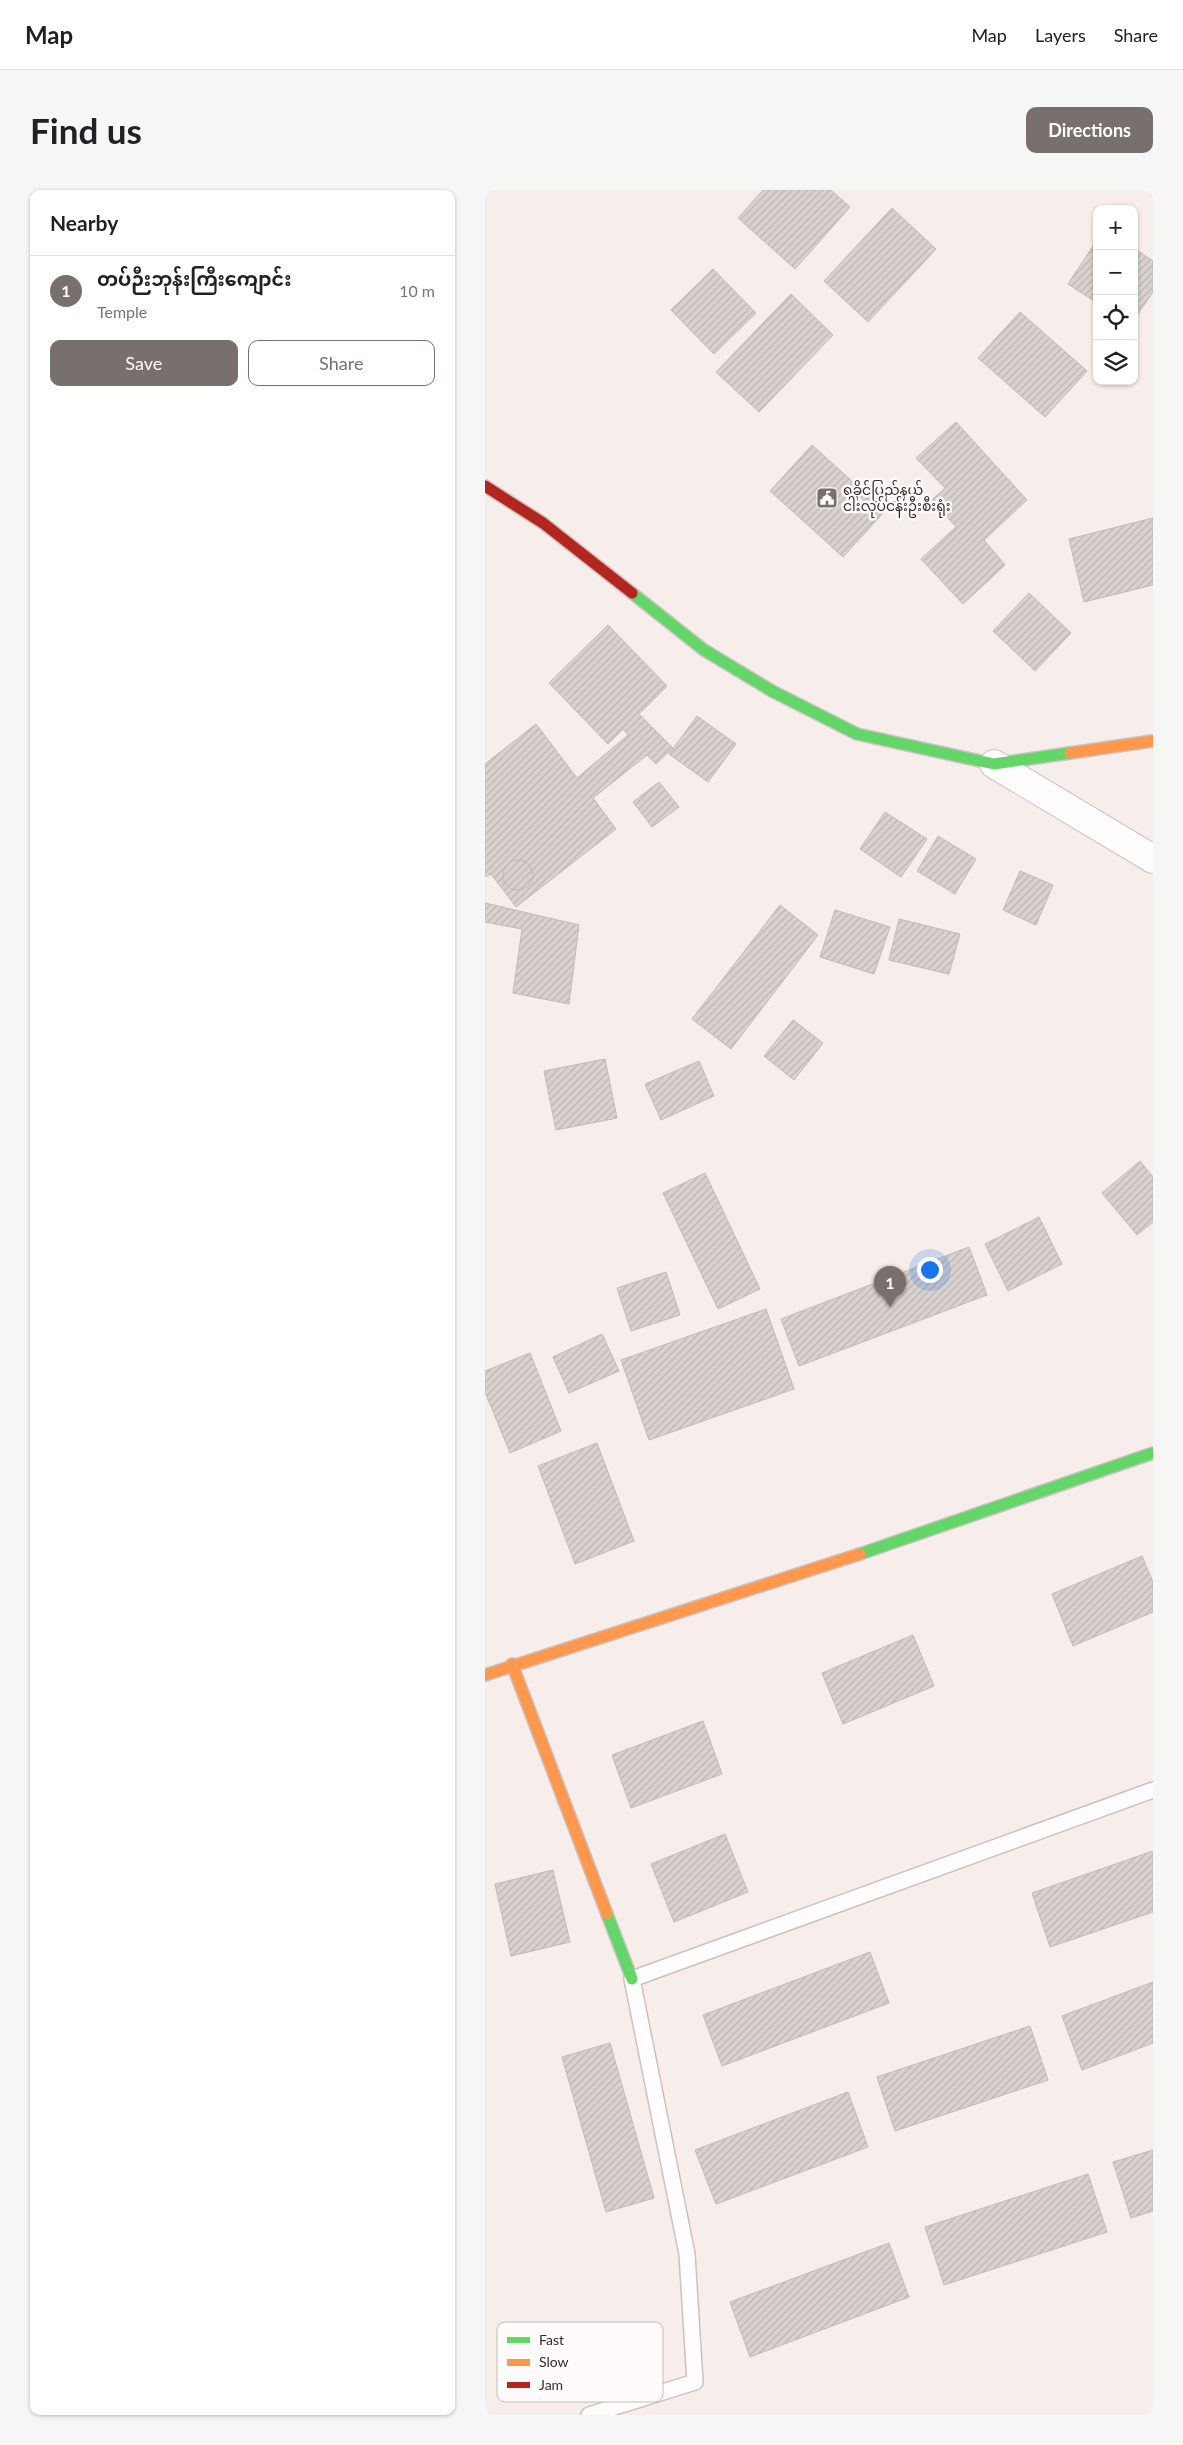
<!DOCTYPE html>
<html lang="en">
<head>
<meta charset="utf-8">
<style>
	:root { --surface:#fff; --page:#f6f6f6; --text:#202124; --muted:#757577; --line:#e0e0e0; --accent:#78706d }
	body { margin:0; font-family:Lato,"Noto Sans Myanmar",sans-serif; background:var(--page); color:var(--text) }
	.controls { position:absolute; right:15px; top:15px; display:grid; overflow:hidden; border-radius:10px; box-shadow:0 1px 4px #0004 }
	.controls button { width:45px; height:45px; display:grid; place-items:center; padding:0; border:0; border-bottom:1px solid var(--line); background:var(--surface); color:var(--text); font:25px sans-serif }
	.you { position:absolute; left:444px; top:1079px; width:18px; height:18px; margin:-12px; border:4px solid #fff; border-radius:50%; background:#1a73e8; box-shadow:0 0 0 8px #1a73e833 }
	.badge { display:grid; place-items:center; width:32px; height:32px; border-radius:50%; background:var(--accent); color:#fff; font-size:16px; font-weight:700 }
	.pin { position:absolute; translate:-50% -41px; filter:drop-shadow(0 1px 2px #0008) }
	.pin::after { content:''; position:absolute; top:26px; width:18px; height:15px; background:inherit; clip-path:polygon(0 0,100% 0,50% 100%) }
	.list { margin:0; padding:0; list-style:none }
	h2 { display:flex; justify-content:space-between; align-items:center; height:65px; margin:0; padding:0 20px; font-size:21px }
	h2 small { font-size:16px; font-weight:400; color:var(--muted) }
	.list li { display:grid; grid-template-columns:32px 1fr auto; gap:15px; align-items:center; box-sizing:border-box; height:70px; padding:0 20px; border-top:1px solid var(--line) }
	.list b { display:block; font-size:19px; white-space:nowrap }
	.list p { margin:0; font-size:16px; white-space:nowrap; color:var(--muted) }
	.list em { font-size:16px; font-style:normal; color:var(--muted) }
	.actions { display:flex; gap:10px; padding:15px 20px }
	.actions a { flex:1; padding:11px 0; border:1px solid var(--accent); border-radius:10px; text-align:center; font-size:18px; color:var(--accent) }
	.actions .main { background:var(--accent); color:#fff }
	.icon { flex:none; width:28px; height:28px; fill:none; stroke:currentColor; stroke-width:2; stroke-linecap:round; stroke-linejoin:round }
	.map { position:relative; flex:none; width:668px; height:2225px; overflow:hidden; border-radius:10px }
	header { display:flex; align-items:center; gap:30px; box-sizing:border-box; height:70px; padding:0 25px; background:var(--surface); border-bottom:1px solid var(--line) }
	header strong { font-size:24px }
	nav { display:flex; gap:28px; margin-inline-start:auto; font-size:18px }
	.intro { display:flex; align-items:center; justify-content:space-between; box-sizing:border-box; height:120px; padding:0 30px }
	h1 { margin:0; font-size:35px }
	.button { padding:12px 22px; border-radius:10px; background:var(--accent); color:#fff; font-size:18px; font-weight:700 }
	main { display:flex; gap:30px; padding:0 30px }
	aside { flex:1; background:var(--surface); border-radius:10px; box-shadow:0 1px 4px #0004 }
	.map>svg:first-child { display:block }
</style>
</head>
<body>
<header>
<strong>Map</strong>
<nav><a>Map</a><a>Layers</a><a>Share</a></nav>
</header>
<div class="intro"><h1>Find us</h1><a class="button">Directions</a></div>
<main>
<aside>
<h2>Nearby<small></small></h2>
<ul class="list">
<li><span class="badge">1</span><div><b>တပ်ဉီးဘုန်းကြီးကျောင်း</b><p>Temple</p></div><em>10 m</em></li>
</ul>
<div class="actions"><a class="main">Save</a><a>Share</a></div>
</aside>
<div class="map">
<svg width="668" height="2225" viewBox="0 0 668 2225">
	<defs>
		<pattern id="building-hatch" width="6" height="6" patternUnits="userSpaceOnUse" patternTransform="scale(1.25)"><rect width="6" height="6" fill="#d9d2cf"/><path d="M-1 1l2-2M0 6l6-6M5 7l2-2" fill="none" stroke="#bbb4b2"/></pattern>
	</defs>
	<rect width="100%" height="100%" fill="#f7edea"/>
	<!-- building -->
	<g fill="url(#building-hatch)" stroke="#c2bab8">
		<polygon points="278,0 346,0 365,17 310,79 253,28"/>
		<polygon points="407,18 451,59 383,132 339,91"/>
		<polygon points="612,50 612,113 583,94"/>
		<polygon points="649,58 668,71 668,102 649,130"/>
		<polygon points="228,79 271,123 229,164 186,120"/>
		<polygon points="306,104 348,145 274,222 231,182"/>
		<polygon points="535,122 602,181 560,227 493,168"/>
		<polygon points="471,232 542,310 499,350 520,375 478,414 436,369 471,337 447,310 460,298 431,268"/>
		<polygon points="327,255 400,321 358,367 285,301"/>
		<polygon points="668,328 668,395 599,412 584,349"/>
		<polygon points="544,403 586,443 550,481 508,441"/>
		<polygon points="123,435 182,496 154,524 188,558 171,574 162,565 108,608 131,639 31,717 6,684 0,687 0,574 51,534 92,588 143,545 138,539 123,554 64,493"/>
		<polygon points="212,526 251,554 223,592 184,564"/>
		<polygon points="174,592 194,617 167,637 148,612"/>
		<polygon points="400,622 442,649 416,687 375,659"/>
		<polygon points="453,646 491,669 470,704 432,681"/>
		<circle cx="33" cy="685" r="15"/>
		<polygon points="535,681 568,695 551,735 518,720"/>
		<polygon points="0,713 94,735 84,814 28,803 37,739 0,732"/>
		<polygon points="295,715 333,745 246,859 207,829"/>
		<polygon points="350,720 405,737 389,784 335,767"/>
		<polygon points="414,729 475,744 464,784 404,770"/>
		<polygon points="308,830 338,853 309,890 279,866"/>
		<polygon points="120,869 132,928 71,940 59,881"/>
		<polygon points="214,871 229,906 176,930 160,894"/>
		<polygon points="655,971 668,987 668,1032 652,1045 617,1003"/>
		<polygon points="220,983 275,1099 233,1119 178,1003"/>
		<polygon points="554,1027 577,1074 523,1101 500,1054"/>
		<polygon points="484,1057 502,1105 314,1176 296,1129"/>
		<polygon points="181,1082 195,1125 146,1141 132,1098"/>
		<polygon points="281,1119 309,1199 164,1250 136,1170"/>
		<polygon points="117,1144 134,1181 84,1203 68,1167"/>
		<polygon points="45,1163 76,1241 25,1263 0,1202 0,1181"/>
		<polygon points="112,1253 149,1351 90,1374 53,1276"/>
		<polygon points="657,1366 668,1392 668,1422 588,1456 567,1404"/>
		<polygon points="428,1445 449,1496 358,1534 337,1483"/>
		<polygon points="218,1531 237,1584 146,1618 127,1565"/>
		<polygon points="240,1644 263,1702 189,1732 166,1674"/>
		<polygon points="668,1661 668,1722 565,1757 547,1703"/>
		<polygon points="68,1680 85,1752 26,1766 10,1694"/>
		<polygon points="385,1762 404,1813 237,1876 218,1825"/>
		<polygon points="668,1792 668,1853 597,1880 577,1826"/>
		<polygon points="545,1836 563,1890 410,1941 392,1887"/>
		<polygon points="125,1853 169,2008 121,2022 77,1867"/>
		<polygon points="363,1902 383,1957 231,2014 210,1960"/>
		<polygon points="668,1960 668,2021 646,2028 628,1972"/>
		<polygon points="603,1984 622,2042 459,2095 440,2037"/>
		<polygon points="404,2053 424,2107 265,2167 245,2112"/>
	</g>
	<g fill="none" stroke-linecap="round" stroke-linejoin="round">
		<!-- lane casing -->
		<g stroke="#cac2c0" stroke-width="18">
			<polyline id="lane" points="104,2225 210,2192 202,2064 147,1789 668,1600"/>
		</g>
		<!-- street casing -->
		<g stroke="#cac2c0" stroke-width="30">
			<polyline id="street" points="509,574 668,669"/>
		</g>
		<!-- fast casing -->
		<g stroke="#cac2c0" stroke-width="14">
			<g id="fast">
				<polyline points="147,403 219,460 287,501 372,544 509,574 585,563"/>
				<polyline points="375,1364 668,1263"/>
				<polyline points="122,1724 147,1789"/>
			</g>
		</g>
		<!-- slow casing -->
		<g stroke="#cac2c0" stroke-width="14">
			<g id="slow">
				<polyline points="585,563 668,551"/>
				<polyline points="27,1474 122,1724"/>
				<polyline points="0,1485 375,1364"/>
			</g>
		</g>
		<!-- jam casing -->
		<g stroke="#cac2c0" stroke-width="14">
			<polyline id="jam" points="0,296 58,333 147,403"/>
		</g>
		<!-- lane -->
		<use href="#lane" stroke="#fefcfc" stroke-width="15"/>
		<!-- street -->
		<use href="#street" stroke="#fefcfc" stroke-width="28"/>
		<!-- fast -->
		<use href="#fast" stroke="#63d668" stroke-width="11"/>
		<!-- slow -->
		<use href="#slow" stroke="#ff974d" stroke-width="11"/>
		<!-- jam -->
		<use href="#jam" stroke="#b3261e" stroke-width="11"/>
	</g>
	<!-- icons -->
	<defs>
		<g id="civic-square" transform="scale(1.125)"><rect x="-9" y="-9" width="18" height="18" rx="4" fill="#78706d" stroke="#fffbfa"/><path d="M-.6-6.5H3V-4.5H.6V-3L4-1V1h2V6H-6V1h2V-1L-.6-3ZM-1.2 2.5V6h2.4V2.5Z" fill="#fff"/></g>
	</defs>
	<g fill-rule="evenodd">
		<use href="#civic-square" x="342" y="308"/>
	</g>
	<g text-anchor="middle" stroke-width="5" stroke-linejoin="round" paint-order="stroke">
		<!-- poi labels -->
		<g font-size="14" fill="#332c2a" stroke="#fffbfa" text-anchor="start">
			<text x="358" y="305">ရခိုင်ပြည်နယ်<tspan x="358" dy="16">ငါးလုပ်ငန်းဦးစီးရုံး</tspan></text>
		</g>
	</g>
	<!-- legend -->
	<rect x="12" y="2132" width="166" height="80" rx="8" fill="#fffbfa" stroke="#c2bdbc" stroke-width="1"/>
	<rect x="22" y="2147" width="23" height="6" fill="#63d668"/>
	<rect x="22" y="2169" width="23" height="7" fill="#ff974d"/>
	<rect x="22" y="2192" width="23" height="6" fill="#b3261e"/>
	<g font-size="14" fill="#332c2a">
		<text x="54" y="2155">Fast</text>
		<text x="54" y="2177">Slow</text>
		<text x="54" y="2200">Jam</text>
	</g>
</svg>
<div class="controls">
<button>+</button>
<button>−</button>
<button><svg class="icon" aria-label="locate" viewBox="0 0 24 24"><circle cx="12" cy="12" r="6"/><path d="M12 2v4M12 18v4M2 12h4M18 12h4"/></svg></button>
<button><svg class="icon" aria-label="layers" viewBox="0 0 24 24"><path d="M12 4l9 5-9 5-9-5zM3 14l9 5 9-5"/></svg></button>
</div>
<div class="you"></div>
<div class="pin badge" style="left:405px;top:1117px">1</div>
</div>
</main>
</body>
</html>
